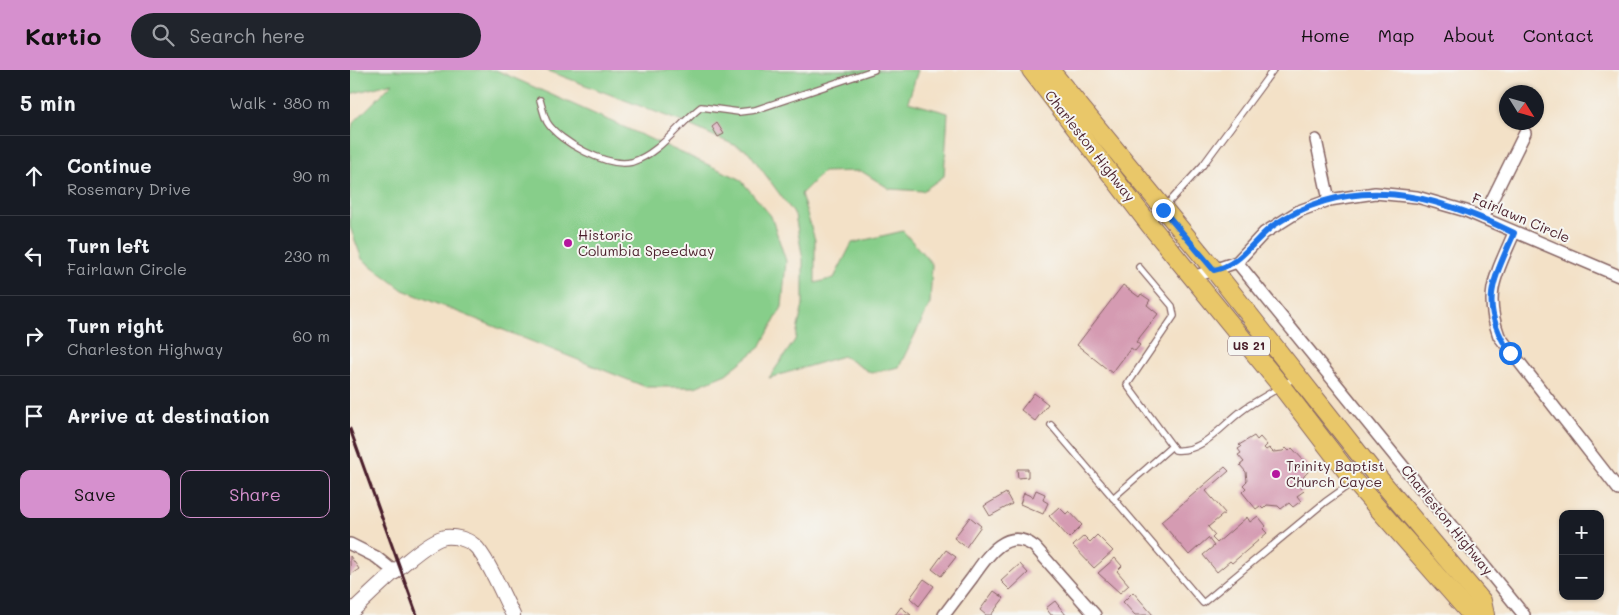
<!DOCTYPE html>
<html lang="en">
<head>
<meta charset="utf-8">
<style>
	:root { --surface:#171b24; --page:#20242c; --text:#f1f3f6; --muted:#9ea1a6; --line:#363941; --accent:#d690ce }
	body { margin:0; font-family:Mali,sans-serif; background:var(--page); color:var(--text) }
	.controls { position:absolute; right:15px; bottom:15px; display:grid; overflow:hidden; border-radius:10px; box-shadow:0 1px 4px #0004 }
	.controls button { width:45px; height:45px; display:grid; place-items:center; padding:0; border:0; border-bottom:1px solid var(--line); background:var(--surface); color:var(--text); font:25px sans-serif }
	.compass { position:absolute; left:1149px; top:15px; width:45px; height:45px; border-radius:50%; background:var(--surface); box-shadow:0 1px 4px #0004; rotate:127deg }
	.stop { position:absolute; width:15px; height:15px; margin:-11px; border:4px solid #1a73e8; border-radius:50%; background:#fff }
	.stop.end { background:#1a73e8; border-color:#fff; box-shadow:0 1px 5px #0008 }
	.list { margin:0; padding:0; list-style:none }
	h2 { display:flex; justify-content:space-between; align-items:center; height:65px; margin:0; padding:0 20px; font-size:21px }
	h2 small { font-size:16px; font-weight:400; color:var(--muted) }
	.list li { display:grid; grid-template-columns:32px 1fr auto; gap:15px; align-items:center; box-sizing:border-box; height:80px; padding:0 20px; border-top:1px solid var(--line) }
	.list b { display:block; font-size:19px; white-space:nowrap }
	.list p { margin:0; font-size:16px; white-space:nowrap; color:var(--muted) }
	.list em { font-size:16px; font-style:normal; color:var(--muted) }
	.actions { display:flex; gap:10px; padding:15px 20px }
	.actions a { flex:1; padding:11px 0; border:1px solid var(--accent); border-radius:10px; text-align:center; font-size:18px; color:var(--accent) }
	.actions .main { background:var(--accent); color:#111 }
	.icon { flex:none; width:28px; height:28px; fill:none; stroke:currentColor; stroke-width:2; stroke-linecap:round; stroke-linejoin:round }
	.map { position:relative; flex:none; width:1269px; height:545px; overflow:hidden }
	header { display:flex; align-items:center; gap:30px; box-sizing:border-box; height:70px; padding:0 25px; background:var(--accent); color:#111 }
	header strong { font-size:24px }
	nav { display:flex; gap:28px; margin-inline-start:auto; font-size:18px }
	.search { width:350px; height:45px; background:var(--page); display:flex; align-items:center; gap:12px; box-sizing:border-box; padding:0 18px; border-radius:28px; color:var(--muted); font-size:19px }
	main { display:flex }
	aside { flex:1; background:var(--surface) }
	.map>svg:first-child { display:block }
</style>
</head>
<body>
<header>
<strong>Kartio</strong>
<div class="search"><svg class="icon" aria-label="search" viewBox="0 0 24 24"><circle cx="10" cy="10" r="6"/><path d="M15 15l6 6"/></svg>Search here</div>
<nav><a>Home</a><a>Map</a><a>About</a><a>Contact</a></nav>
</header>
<main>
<aside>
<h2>5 min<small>Walk · 380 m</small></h2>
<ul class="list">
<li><svg class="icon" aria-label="ahead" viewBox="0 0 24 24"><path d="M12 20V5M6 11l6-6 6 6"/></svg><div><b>Continue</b><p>Rosemary Drive</p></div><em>90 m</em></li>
<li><svg class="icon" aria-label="left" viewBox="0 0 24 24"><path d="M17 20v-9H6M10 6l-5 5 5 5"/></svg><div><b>Turn left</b><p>Fairlawn Circle</p></div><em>230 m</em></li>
<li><svg class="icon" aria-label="right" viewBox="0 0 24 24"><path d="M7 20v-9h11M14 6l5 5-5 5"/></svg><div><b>Turn right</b><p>Charleston Highway</p></div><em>60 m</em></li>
<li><svg class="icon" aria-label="arrive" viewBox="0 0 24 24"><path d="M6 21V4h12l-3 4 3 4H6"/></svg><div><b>Arrive at destination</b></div></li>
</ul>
<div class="actions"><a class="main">Save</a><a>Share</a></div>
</aside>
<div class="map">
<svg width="1269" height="545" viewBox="0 0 1269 545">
	<rect width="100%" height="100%" fill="#f6f6f2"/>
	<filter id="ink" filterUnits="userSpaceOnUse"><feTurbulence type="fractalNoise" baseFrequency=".02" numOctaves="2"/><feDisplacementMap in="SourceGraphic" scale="10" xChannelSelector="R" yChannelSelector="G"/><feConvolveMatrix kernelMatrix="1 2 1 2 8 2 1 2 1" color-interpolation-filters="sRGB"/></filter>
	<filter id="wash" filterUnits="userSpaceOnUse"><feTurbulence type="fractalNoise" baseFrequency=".0096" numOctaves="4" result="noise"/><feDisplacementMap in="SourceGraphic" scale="20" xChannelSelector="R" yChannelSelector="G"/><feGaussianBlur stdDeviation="1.12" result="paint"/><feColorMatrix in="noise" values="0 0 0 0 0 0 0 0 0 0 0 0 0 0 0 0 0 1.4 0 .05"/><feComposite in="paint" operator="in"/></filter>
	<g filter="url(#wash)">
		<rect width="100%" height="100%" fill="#f3e1c7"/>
		<!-- green -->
		<g fill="#87ce8a" stroke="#68765a">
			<polygon points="0,0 146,0 390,109 421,146 436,191 432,237 410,277 376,304 345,317 296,317 53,220 12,189 0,157 0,66 3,53 43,13 0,24"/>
			<polygon points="196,0 568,0 558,32 598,43 594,106 573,121 540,119 511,101 473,102 451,124 465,170 465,213 484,208 502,173 553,161 582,194 580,234 549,297 521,303 493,286 419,308 445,270 453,235 453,190 445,145 398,81 332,52"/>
		</g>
		<g id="blocks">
			<!-- building -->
			<g fill="#d59bb2">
				<polygon points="367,53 374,64 368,67 362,57"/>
				<polygon points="773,215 789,227 791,224 800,230 797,235 808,244 786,272 790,275 785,281 781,278 762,303 727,275"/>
				<polygon points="684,323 698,334 685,351 671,340"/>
				<polygon points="904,366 907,370 910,367 917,375 914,378 916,380 919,378 923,382 933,381 936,378 939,381 942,378 958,395 955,398 958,402 954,406 951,418 954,421 947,426 951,431 943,437 939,433 931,439 928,436 917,435 913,439 910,436 906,439 892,422 896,418 893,415 897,411 896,402 890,395 894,392 888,385 891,383 888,379 891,377 889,375"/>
				<polygon points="875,397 879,401 856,421 875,443 858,457 865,465 862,468 867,473 897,447 900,452 908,446 916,456 913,459 917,463 882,493 880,491 867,502 853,485 864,476 858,468 839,485 811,452"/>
				<polygon points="667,399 678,399 678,407 668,408"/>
				<polygon points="686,420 695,424 693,430 698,433 693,444 670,434 674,423 683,427"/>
				<polygon points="656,423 662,434 640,446 634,436"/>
				<polygon points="709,437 716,444 719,441 732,455 719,468 699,446"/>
				<polygon points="620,447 631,456 616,477 604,468"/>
				<polygon points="747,465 763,481 744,498 723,476 734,466 740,472"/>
				<polygon points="596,480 606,487 591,506 582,499"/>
				<polygon points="0,486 9,499 0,505"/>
				<polygon points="765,488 772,496 767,501 779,515 770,523 748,503"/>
				<polygon points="670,494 678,503 660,520 651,511"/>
				<polygon points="574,509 584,516 569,536 560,528"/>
				<polygon points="644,521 654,528 641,545 636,545 630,540"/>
				<polygon points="783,522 803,545 785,545 773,532"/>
				<polygon points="705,531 716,545 701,545 696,538"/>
				<polygon points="551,537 561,545 545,545"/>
			</g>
		</g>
	</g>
	<g filter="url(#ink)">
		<use href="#blocks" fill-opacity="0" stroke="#856362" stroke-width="1"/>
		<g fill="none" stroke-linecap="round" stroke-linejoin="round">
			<!-- service casing -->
			<g stroke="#856362" stroke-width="8">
				<g id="service">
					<path d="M190 30C192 37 194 46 197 52 209 72 258 98 282 92 309 84 329 54 351 37L389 42 405 40 524 0"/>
					<polyline points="801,152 853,95 923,0"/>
					<path d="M789 197 822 236 824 246 777 315 825 380C856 383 876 349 900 335 915 326 931 317 946 307"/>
					<polyline points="701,355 853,533 975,432 1003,412"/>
					<polyline points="763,428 822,376"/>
				</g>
			</g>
			<!-- minor casing -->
			<g stroke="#856362" stroke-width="14">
				<g id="minor">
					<polyline points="966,70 979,130"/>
					<polyline points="1133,148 1175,63"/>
					<path d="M1164 163C1147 203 1133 222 1149 266L1269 420"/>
					<polyline points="887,192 1174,545"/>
					<polyline points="843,207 887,192 914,163 949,141 979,130 1025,123 1067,127 1116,141 1269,206"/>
					<polyline points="0,474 26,487 46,503"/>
					<path d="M594 545C603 533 613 520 622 508 637 486 657 455 685 477L745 545"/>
				</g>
			</g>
			<!-- tertiary casing -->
			<g stroke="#856362" stroke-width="16">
				<path id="tertiary" d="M0 543C19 526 73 471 95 467 105 466 117 469 124 475 137 486 154 528 163 545"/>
			</g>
			<!-- primary casing -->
			<g stroke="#856362" stroke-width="20">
				<g id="primary">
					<polyline points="681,0 799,154 932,317 1004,411 1117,540 1124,545"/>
					<polyline points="700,0 864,200 1021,399 1132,531 1135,545"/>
				</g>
			</g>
			<!-- service -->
			<use href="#service" stroke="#fff" stroke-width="5.5"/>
			<!-- minor -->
			<use href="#minor" stroke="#fff" stroke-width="11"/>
			<!-- tertiary -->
			<use href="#tertiary" stroke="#fff" stroke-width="14"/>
			<!-- primary -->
			<use href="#primary" stroke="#e9c769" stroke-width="18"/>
			<!-- rail -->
			<polyline stroke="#4a1f2b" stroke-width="3" points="0,359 67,545"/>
		</g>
	</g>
	<g fill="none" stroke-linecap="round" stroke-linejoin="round" filter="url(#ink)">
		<!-- route -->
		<path stroke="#1a73e8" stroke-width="6" d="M813 140 864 200C891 195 903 170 924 155 1003 102 1085 124 1164 163 1143 212 1128 234 1160 283"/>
	</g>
	<!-- markers -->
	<g fill="#b5179e" stroke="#f6f6f2" stroke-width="2">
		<circle cx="218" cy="173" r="5"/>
		<circle cx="926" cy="404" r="5"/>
	</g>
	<g text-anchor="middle" stroke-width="4" stroke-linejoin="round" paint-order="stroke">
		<!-- shield labels -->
		<rect fill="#f6f6f2" stroke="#7e6067" stroke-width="1" x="878" y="266.5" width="42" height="19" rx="4"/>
		<g font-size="12" font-weight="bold" fill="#4a1f2b">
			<text x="899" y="280">US 21</text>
		</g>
		<!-- street labels -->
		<g font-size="14" fill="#4a1f2b" stroke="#f6f6f2">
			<text transform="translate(740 76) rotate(52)" y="5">Charleston Highway</text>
			<text transform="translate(1171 148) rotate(23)" y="5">Fairlawn Circle</text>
			<text transform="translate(1097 450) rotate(51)" y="5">Charleston Highway</text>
		</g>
		<!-- poi labels -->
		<g font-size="14" fill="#4a1f2b" stroke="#f6f6f2" text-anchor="start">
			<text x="228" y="170">Historic<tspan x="228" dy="16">Columbia Speedway</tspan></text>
			<text x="936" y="401">Trinity Baptist<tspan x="936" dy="16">Church Cayce</tspan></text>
		</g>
	</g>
</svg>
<div class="controls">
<button>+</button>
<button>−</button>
</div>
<svg class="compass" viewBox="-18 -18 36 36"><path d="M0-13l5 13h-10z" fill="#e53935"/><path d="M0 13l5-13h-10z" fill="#9ea1a6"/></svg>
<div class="stop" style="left:1160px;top:283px"></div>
<div class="stop end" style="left:813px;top:140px"></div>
</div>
</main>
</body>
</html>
